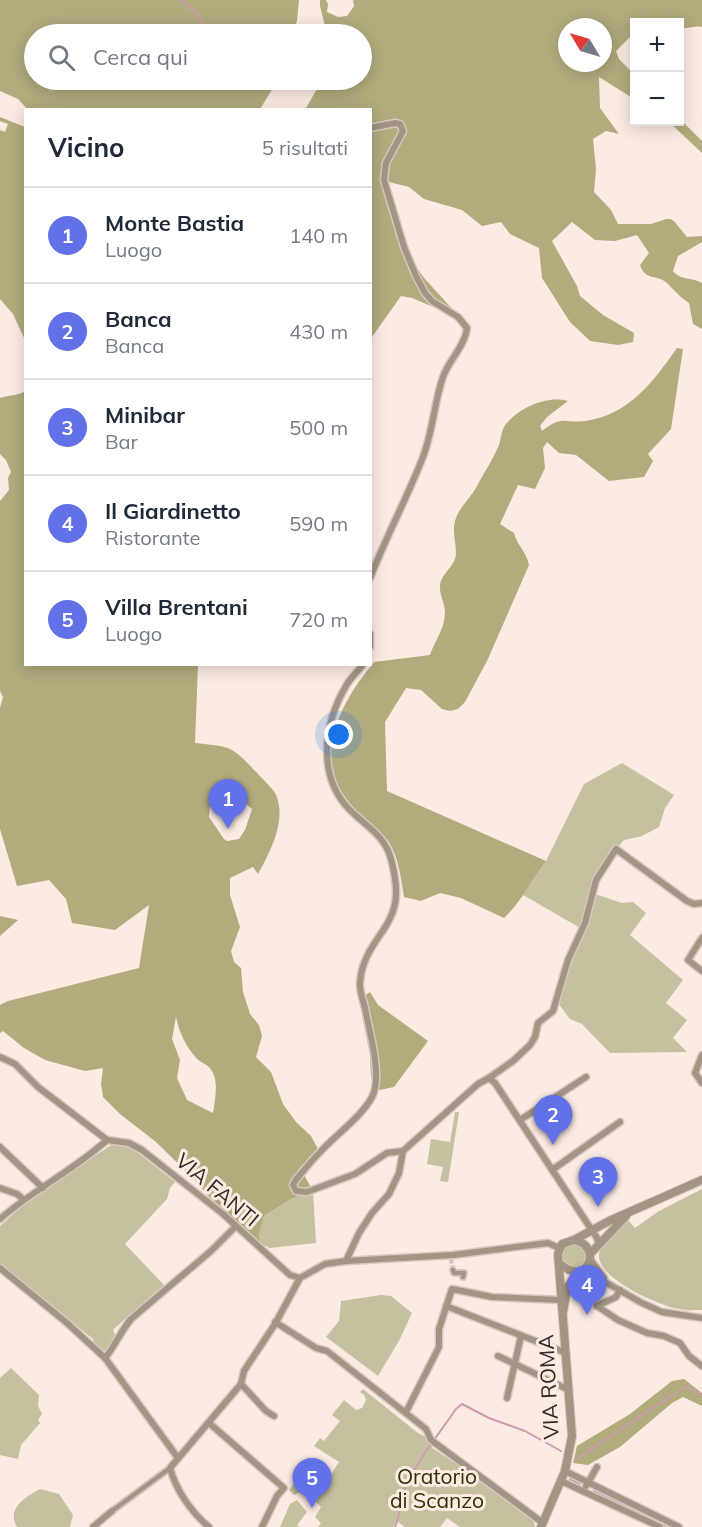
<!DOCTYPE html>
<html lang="it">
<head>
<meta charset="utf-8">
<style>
	:root { --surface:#fff; --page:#f6f6f7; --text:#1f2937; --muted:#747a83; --line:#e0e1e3; --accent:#6371e9 }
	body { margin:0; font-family:Mulish,sans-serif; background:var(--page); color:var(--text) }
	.controls { position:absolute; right:18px; top:18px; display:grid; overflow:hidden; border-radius:0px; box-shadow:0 3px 15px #0003 }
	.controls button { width:54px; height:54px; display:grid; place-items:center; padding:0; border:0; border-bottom:2px solid var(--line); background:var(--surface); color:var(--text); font:30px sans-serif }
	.compass { position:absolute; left:558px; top:18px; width:54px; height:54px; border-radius:50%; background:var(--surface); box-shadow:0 3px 15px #0003; rotate:308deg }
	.you { position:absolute; left:339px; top:735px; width:21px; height:21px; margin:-15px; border:4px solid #fff; border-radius:50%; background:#1a73e8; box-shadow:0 0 0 9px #1a73e833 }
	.badge { display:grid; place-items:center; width:39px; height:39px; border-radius:50%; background:var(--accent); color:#fff; font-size:20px; font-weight:700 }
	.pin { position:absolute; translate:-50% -50px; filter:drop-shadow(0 2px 3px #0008) }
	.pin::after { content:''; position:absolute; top:32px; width:21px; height:18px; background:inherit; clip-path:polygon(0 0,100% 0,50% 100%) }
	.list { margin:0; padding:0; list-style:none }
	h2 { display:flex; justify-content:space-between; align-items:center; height:78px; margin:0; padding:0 24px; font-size:26px }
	h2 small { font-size:20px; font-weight:400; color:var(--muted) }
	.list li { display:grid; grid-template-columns:39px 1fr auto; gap:18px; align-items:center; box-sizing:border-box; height:96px; padding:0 24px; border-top:2px solid var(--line) }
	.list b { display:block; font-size:22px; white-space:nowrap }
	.list p { margin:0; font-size:20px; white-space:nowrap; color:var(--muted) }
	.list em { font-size:20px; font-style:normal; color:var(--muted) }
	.icon { flex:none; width:33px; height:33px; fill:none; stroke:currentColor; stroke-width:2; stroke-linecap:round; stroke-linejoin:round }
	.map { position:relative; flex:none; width:702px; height:1527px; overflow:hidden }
	.search { position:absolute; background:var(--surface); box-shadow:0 3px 15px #0003; left:24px; top:24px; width:348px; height:66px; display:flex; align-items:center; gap:15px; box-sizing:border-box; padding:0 21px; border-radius:33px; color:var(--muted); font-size:22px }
	.panel { position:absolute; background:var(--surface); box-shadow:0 3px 15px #0003; left:24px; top:108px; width:348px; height:558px; border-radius:0px }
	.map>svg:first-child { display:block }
</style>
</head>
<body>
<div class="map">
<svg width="702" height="1527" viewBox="0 0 702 1527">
	<rect width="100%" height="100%" fill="#fcebe3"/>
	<!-- green -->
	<g fill="#c5c0a0">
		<polygon points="622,763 674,795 665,808 659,827 642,836 624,840 616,849 596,880 582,929 523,895 546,861 584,784"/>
		<polygon points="595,894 622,903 633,902 646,913 630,935 683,980 666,1003 687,1020 673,1038 687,1052 610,1053 582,1024 570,1019 558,1003 568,965"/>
		<polygon points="455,1112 459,1112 448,1182 440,1181 443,1167 427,1164 431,1139 450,1142"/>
		<polygon points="116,1142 128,1145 175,1182 170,1188 167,1199 125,1244 164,1285 116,1327 113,1330 116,1337 104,1352 94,1345 93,1339 2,1266 0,1263 0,1226 32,1197"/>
		<path d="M702 1189V1310C695 1310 686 1311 679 1309 659 1306 597 1278 599 1255 600 1241 618 1229 627 1219L635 1228 659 1211Z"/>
		<polygon points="313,1191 316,1243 270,1248 261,1244 259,1235 264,1216 291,1199"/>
		<circle cx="574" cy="1256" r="12"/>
		<polygon points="381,1295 391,1296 412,1313 400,1339 378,1376 326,1337 339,1321 341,1301"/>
		<polygon points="11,1368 39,1395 38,1406 42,1414 38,1420 40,1423 21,1445 18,1459 0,1455 0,1378"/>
		<polygon points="363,1389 418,1433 435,1442 432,1448 489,1485 533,1517 535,1527 460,1527 447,1518 440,1527 405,1527 397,1521 393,1527 318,1527 321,1523 315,1517 321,1507 304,1490 294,1495 289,1490 306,1468 328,1479 339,1462 314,1446 320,1438 324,1441 340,1421 332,1415 344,1400 356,1410 362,1408 366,1400 364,1395 360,1392"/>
		<path d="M40 1489 59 1494 73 1515 70 1527H17C6 1508 26 1497 40 1489Z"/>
		<polygon points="297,1500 307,1512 297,1525 300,1527 280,1527 290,1504"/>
	</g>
	<!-- forest -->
	<g fill="#b2ab7d" fill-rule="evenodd">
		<polygon points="0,0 299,0 297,21 292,34 34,34 34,80 278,80 260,109 28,110 18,99 0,91"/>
		<path d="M320 0H326L328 4 327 12 338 17 347 16 354 6 353 0H702V27C694 25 687 30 680 27V22H667L660 20 655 22H634V33L616 51 619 59 634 74V99L599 77 600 108 619 134 606 131 593 139 596 169 594 192 611 210 618 224H651L666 219H670L674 221 687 237 702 236V242L678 256 673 271C681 281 692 277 702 283V329L693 324 689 303C680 297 675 291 667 283 657 274 645 281 640 265L649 253 637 235 615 241 595 240 572 222 552 241 577 286 580 296 603 315 634 333 633 342 618 345 590 341 570 322 542 278 539 248 510 234 501 222 482 226 462 210 424 199 409 187 385 181 396 237 424 278 456 313 450 314 412 298 401 296 372 337 371 346 370 110H305L318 87 321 80H362V34H327L320 6ZM567 27H603V63H567Z"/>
		<polygon points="0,117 25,127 25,340 13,314 0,299 0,130 5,132 8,124 0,121"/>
		<polygon points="680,119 702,141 702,153 669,122 680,122"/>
		<path d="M677 348 683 349 671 429 648 454 653 461 644 477 609 481 576 455 559 453 547 442 543 448 545 468 535 489 518 485 500 524 514 533C517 545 527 553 529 565L487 661 465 702 458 709 450 711 442 709 421 690 406 688 385 722 387 791 546 861C532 880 521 902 504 918L461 898 440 893 421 901 404 897C401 880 399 859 390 844 385 834 368 825 360 816 348 800 330 782 329 761 328 757 330 751 331 747 336 714 353 688 374 662L430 655C435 640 445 629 445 612 445 604 439 594 440 585 442 572 456 566 456 553 456 542 452 532 455 521 459 507 470 499 477 486 484 473 493 459 499 445 501 439 501 430 506 424 519 408 547 395 568 401L547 417 540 426 542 431C564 414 563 424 585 421 629 415 653 382 677 348Z"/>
		<path d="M25 391 26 664 198 665 195 743C234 747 231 746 258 774 264 781 272 787 276 795 287 820 270 852 258 874L253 867 230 878V895L240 927 231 951 234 962 241 968 243 992 250 1014 259 1025 262 1036 256 1057 271 1072 283 1104 296 1122 311 1136 319 1151 302 1171 313 1191 291 1199 264 1216 259 1235 261 1244 209 1197 196 1181 156 1142 120 1114 103 1097 101 1084 103 1068 85 1071 45 1060 24 1048 3 1031 0 1033V1005L8 1001 139 968 149 905 115 930 72 923 66 899 49 880 17 886 0 829V708L3 697 0 691V501L9 490 8 478 11 472 6 460 0 454V398C8 395 19 396 25 391ZM217 790 230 791 252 809 245 830 239 839 227 841 224 839 209 817 211 794ZM176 1017C179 1032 186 1047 197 1059 200 1062 206 1064 209 1067 220 1079 215 1099 213 1113L187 1100 177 1078 180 1060 172 1039Z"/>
		<polygon points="0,916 18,920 0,936"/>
		<polygon points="370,992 378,1005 428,1041 394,1087 375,1091 371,1075 370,1055 359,999"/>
		<polygon points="684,1379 702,1393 702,1406 683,1397 672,1403 620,1447 588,1465 573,1463 577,1446 630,1414 672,1381"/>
	</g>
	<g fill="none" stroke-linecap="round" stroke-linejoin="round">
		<!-- stream -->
		<g stroke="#cd9caf" stroke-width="2">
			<polyline points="181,0 196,12 206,29"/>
			<polyline points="575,1460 686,1386 702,1395"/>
			<polyline points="570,1479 580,1484"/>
			<polyline points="594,1491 669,1527"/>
			<path d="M395 1527C401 1514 400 1499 406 1486 419 1458 439 1434 456 1409L462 1404 489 1418 525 1431 561 1451"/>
		</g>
		<!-- pedestrian-tunnel -->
		<polyline stroke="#d3c4bd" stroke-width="4.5" stroke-dasharray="4.5 2" stroke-linecap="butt" points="451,1259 453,1270"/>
		<!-- pedestrian casing -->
		<g stroke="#d7c8c1" stroke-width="8">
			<g id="pedestrian">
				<polyline points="453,1270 454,1273 464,1273 463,1277"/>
				<polyline points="112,1511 170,1468"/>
			</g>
		</g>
		<!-- minor casing -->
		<g stroke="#d7c8c1" stroke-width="9">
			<g id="minor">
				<path d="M370 128 395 123 400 124 403 131 386 163 384 180 404 247 416 276 425 293 432 301 458 317 467 328C465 346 449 360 443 377 434 403 433 431 423 457 407 498 386 537 370 578"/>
				<polyline points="370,634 370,647"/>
				<path d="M363 664C358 672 350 678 346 686 324 723 317 774 348 808 364 825 385 835 391 859 395 874 398 889 395 904 389 933 363 946 360 982 359 990 363 1000 365 1008 369 1031 383 1076 372 1097 362 1116 337 1134 322 1150 312 1160 304 1170 295 1181L293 1185 296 1191 307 1192 355 1174 387 1153 403 1151 478 1084 489 1078 513 1061 530 1045 535 1037 538 1023 553 1011 568 960 585 923 596 880 616 849 687 901 694 904 702 903"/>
				<polyline points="702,938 688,960 702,971"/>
				<polyline points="702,1055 695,1073 702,1083"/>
				<polyline points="0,1057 15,1064 38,1087 107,1140"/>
				<polyline points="489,1078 495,1083 597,1238 599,1244"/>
				<polyline points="520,1120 586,1077"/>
				<polyline points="107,1140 129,1143 142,1150 223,1214 290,1275 300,1278"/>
				<polyline points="0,1147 43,1188"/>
				<polyline points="552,1170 620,1122"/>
				<polyline points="0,1188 17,1194 23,1199"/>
				<path d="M0 1219C33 1190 74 1170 107 1140"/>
				<polyline points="590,1259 604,1278"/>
				<polyline points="346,1261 359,1233 372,1213 389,1194 399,1173 403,1151"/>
				<polyline points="0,1268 67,1323 105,1358 178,1458"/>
				<polyline points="584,1270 642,1303 662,1312 702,1318"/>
				<polyline points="446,1306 566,1353"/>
				<polyline points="597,1306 618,1320 647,1333 664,1336 680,1343 689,1356 702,1366"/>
				<polyline points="597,1306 616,1297 620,1290"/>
				<polyline points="275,1322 316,1348 327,1351 426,1429 431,1440 543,1523"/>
				<polyline points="498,1356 569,1390"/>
				<path d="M105 1358C115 1346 121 1331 131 1319L211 1251 236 1226"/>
				<polyline points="241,1384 266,1411 274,1416"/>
				<polyline points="507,1398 521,1336"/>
				<polyline points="406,1412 439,1347 439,1329 452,1289 492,1297 561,1300"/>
				<polyline points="209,1423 284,1488 277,1496 262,1527"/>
				<polyline points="565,1471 679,1527"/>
				<polyline points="561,1481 660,1527"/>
				<polyline points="586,1486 597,1467"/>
				<polyline points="93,1527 112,1511"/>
				<path d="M209 1527C191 1512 176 1490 170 1468L241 1384 244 1371 275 1324 300 1278 325 1264 346 1261 453 1255 548 1243 559 1248"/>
			</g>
		</g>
		<!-- tertiary casing -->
		<g stroke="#d7c8c1" stroke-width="10">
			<g id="tertiary">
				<polyline points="574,1240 609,1221 702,1180"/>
				<polyline points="590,1254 626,1216"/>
				<polyline points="560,1264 569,1270 580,1272"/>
				<path d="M541 1527 565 1471 572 1436 558 1254 562 1244 574 1240C581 1242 586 1244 589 1251 595 1268 573 1274 568 1287 565 1295 565 1304 563 1312"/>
			</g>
		</g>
		<!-- pedestrian -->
		<use href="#pedestrian" stroke="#a29584" stroke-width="4.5"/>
		<!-- minor -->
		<use href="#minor" stroke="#a29584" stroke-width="6"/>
		<!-- tertiary -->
		<use href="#tertiary" stroke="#a29584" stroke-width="8"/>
	</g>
	<g text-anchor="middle" stroke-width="6" stroke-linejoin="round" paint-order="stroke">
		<!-- street labels -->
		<g font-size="21" fill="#2f2926" stroke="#fcebe3">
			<text transform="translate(217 1190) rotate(40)" y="7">VIA FANTI</text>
			<text transform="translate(549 1387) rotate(-93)" y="7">VIA ROMA</text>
		</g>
		<!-- park labels -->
		<g font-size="21" fill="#342e07" stroke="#fcebe3">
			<text x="437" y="1484">Oratorio<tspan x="437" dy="24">di Scanzo</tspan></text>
		</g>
	</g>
</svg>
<div class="controls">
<button>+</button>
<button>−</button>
</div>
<svg class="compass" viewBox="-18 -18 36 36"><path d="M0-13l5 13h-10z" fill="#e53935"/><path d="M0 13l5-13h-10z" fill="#747a83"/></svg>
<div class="you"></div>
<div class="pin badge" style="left:228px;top:829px">1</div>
<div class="pin badge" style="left:553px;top:1145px">2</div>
<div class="pin badge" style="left:598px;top:1207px">3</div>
<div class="pin badge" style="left:587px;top:1315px">4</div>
<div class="pin badge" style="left:312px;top:1508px">5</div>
<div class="search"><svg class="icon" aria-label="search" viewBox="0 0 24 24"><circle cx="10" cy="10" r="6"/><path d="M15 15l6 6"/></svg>Cerca qui</div>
<section class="panel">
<h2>Vicino<small>5 risultati</small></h2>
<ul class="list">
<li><span class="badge">1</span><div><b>Monte Bastia</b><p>Luogo</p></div><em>140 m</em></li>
<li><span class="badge">2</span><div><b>Banca</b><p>Banca</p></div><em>430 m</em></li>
<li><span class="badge">3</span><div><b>Minibar</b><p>Bar</p></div><em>500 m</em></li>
<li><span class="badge">4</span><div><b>Il Giardinetto</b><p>Ristorante</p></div><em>590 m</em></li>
<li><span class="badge">5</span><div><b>Villa Brentani</b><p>Luogo</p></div><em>720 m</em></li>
</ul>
</section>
</div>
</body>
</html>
